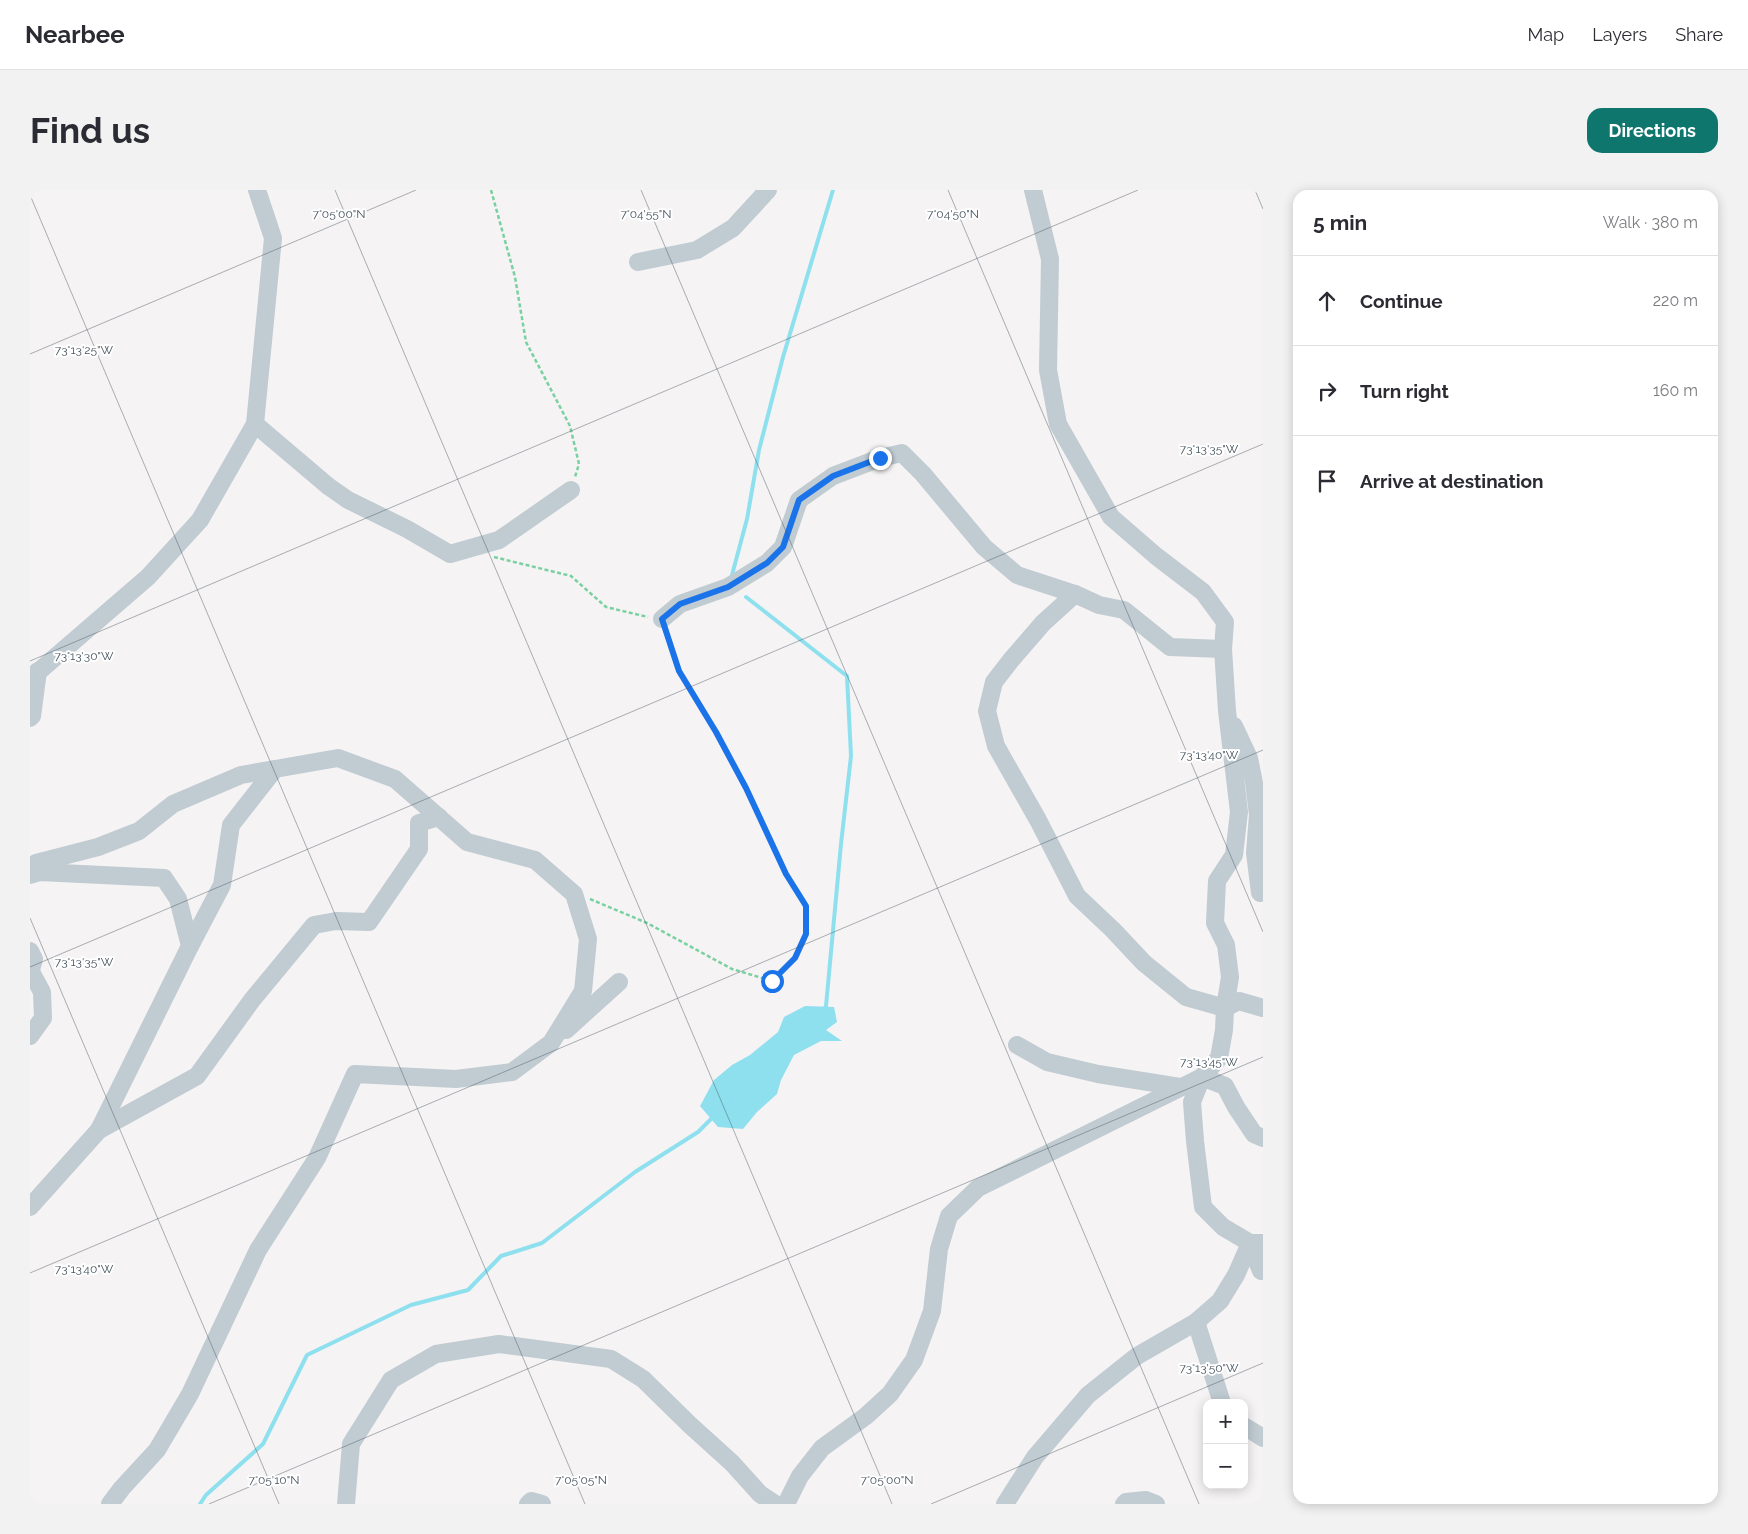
<!DOCTYPE html>
<html lang="en">
<head>
<meta charset="utf-8">
<style>
	:root { --surface:#fff; --page:#f2f2f3; --text:#2b2b33; --muted:#7c7c81; --line:#e1e1e2; --accent:#0f766e }
	body { margin:0; font-family:Raleway,sans-serif; background:var(--page); color:var(--text) }
	.controls { position:absolute; right:15px; bottom:15px; display:grid; overflow:hidden; border-radius:10px; box-shadow:0 2px 12px #0003 }
	.controls button { width:45px; height:45px; display:grid; place-items:center; padding:0; border:0; border-bottom:1px solid var(--line); background:var(--surface); color:var(--text); font:25px sans-serif }
	.stop { position:absolute; width:15px; height:15px; margin:-11px; border:4px solid #1a73e8; border-radius:50%; background:#fff }
	.stop.end { background:#1a73e8; border-color:#fff; box-shadow:0 1px 5px #0008 }
	.list { margin:0; padding:0; list-style:none }
	h2 { display:flex; justify-content:space-between; align-items:center; height:65px; margin:0; padding:0 20px; font-size:21px }
	h2 small { font-size:16px; font-weight:400; color:var(--muted) }
	.list li { display:grid; grid-template-columns:32px 1fr auto; gap:15px; align-items:center; box-sizing:border-box; height:90px; padding:0 20px; border-top:1px solid var(--line) }
	.list b { display:block; font-size:19px; white-space:nowrap }
	.list em { font-size:16px; font-style:normal; color:var(--muted) }
	.icon { flex:none; width:28px; height:28px; fill:none; stroke:currentColor; stroke-width:2; stroke-linecap:round; stroke-linejoin:round }
	.map { position:relative; flex:none; width:1233px; height:1314px; overflow:hidden; border-radius:15px }
	header { display:flex; align-items:center; gap:30px; box-sizing:border-box; height:70px; padding:0 25px; background:var(--surface); border-bottom:1px solid var(--line) }
	header strong { font-size:24px }
	nav { display:flex; gap:28px; margin-inline-start:auto; font-size:18px }
	.intro { display:flex; align-items:center; justify-content:space-between; box-sizing:border-box; height:120px; padding:0 30px }
	h1 { margin:0; font-size:35px }
	.button { padding:12px 22px; border-radius:15px; background:var(--accent); color:#fff; font-size:18px; font-weight:700 }
	main { display:flex; gap:30px; padding:0 30px }
	aside { flex:1; background:var(--surface); border-radius:15px; box-shadow:0 2px 12px #0003 }
	.map>svg:first-child { display:block }
</style>
</head>
<body>
<header>
<strong>Nearbee</strong>
<nav><a>Map</a><a>Layers</a><a>Share</a></nav>
</header>
<div class="intro"><h1>Find us</h1><a class="button">Directions</a></div>
<main>
<div class="map">
<svg width="1233" height="1314" viewBox="0 0 1233 1314">
	<rect width="100%" height="100%" fill="#f5f3f3"/>
	<!-- water -->
	<polygon fill="#8ee0ef" points="775,816 804,817 807,832 796,840 812,851 791,851 764,865 751,890 747,904 727,922 713,939 688,937 670,916 684,890 702,875 720,865 748,842 754,827"/>
	<g fill="none" stroke-linecap="round" stroke-linejoin="round">
		<!-- stream -->
		<g stroke="#8ee0ef" stroke-width="4">
			<polyline points="702,385 717,329 729,260 753,167 803,0"/>
			<polyline points="716,407 817,486 821,566 811,654 796,816 794,819"/>
			<polyline points="170,1314 176,1305 233,1254 277,1165 381,1115 438,1100 471,1066 512,1053 605,982 668,942 683,927"/>
		</g>
		<!-- path -->
		<g stroke="#79d1a1" stroke-width="2.5" stroke-dasharray="4 2.5" stroke-linecap="butt">
			<polyline points="461,0 485,87 496,152 540,236 549,274 545,287"/>
			<polyline points="464,367 541,386 576,417 618,427"/>
			<polyline points="560,709 617,733 702,779 742,791 765,768 776,743 776,716 756,684 715,598 686,542 649,481 636,443"/>
		</g>
		<!-- minor -->
		<g stroke="#c0cbd2" stroke-width="18">
			<polyline points="1003,0 1020,69 1018,180 1028,234 1081,327 1126,366 1173,402 1195,432 1193,459 1197,521 1209,622 1204,665 1187,691 1185,733 1196,755 1200,787 1195,818 1194,840 1189,868 1172,887 1162,912 1165,951 1173,1017 1193,1037 1220,1053 1231,1081"/>
			<polyline points="608,72 667,60 703,38 738,0"/>
			<polyline points="225,234 298,296 318,310 377,339 420,364 469,350 541,300"/>
			<polyline points="1045,404 1013,433 981,470 964,492 957,521 966,556 1008,630 1047,706 1083,740 1114,773 1156,807 1195,818 1209,811 1233,818"/>
			<polyline points="632,429 650,414 698,397 737,373 753,357 769,310 803,286 850,268 872,263 893,284 954,357 987,385 1045,404 1069,415 1094,420 1140,457 1193,459"/>
			<polyline points="0,489 118,387 170,330 225,234 243,48 227,0"/>
			<polyline points="0,528 2,526 8,481"/>
			<polyline points="1204,536 1219,568 1224,593 1228,625 1225,663 1230,703"/>
			<polyline points="0,678 6,673 68,657 109,641 143,614 211,585 245,579"/>
			<polyline points="0,685 10,682 134,688 148,709 160,756 69,940"/>
			<polyline points="0,761 4,769 1,780"/>
			<polyline points="0,780 12,802 13,828 0,846"/>
			<polyline points="536,840 589,792"/>
			<polyline points="987,855 1017,872 1068,884 1150,897"/>
			<polyline points="0,1017 69,940 167,886 222,810 284,735 306,731 339,732 389,659 389,633 409,627"/>
			<polyline points="1166,1132 1192,1213"/>
			<polyline points="1214,1236 1233,1248"/>
			<polyline points="80,1314 92,1298 127,1260 160,1204 228,1060 287,968 325,884 426,889 482,882 521,853 553,801 558,749 544,704 505,670 437,652 365,589 308,568 245,579 201,635 192,695 160,756"/>
			<polyline points="316,1314 321,1254 361,1190 406,1164 469,1154 581,1169 613,1189 660,1235 702,1273 730,1304 745,1314"/>
			<polyline points="498,1314 501,1311 512,1314"/>
			<polyline points="756,1314 770,1286 792,1258 836,1226 860,1204 884,1170 902,1121 909,1059 919,1026 948,998 1172,887 1195,896 1206,917 1224,944 1233,948"/>
			<polyline points="975,1314 1005,1267 1058,1205 1107,1166 1166,1132 1190,1111 1206,1085 1220,1053 1233,1053"/>
			<polyline points="1094,1314 1096,1312 1116,1310 1126,1314"/>
		</g>
	</g>
	<g fill="none" stroke-linecap="round" stroke-linejoin="round">
		<!-- route -->
		<polyline stroke="#1a73e8" stroke-width="6" points="742,791 765,768 776,744 776,716 756,684 716,598 686,542 649,481 632,429 650,414 698,397 737,373 753,357 769,310 803,286 850,268"/>
	</g>
	<!-- ticks -->
	<path fill="none" stroke="#495761" stroke-width="1" stroke-opacity="0.45" d="M305 0 862 1314M611 0 1169 1314M918 0 1233 742M1225 0 1233 19M0 5 555 1314M0 164 386 0M0 471 1108 0M0 728 249 1314M0 777 1233 254M0 1083 1233 560M179 1314 1233 867M901 1314 1233 1173"/>
	<g font-size="12" text-anchor="middle" fill="#495761" stroke="#fff" stroke-width="4" stroke-linejoin="round" paint-order="stroke">
		<text x="309" y="28">7°05'00"N</text>
		<text x="616" y="28">7°04'55"N</text>
		<text x="923" y="28">7°04'50"N</text>
		<text x="54" y="164">73°13'25"W</text>
		<text x="1179" y="263">73°13'35"W</text>
		<text x="54" y="470">73°13'30"W</text>
		<text x="1179" y="569">73°13'40"W</text>
		<text x="54" y="776">73°13'35"W</text>
		<text x="1179" y="876">73°13'45"W</text>
		<text x="54" y="1083">73°13'40"W</text>
		<text x="1179" y="1182">73°13'50"W</text>
		<text x="244" y="1294">7°05'10"N</text>
		<text x="551" y="1294">7°05'05"N</text>
		<text x="857" y="1294">7°05'00"N</text>
	</g>
</svg>
<div class="controls">
<button>+</button>
<button>−</button>
</div>
<div class="stop" style="left:742px;top:791px"></div>
<div class="stop end" style="left:850px;top:268px"></div>
</div>
<aside>
<h2>5 min<small>Walk · 380 m</small></h2>
<ul class="list">
<li><svg class="icon" aria-label="ahead" viewBox="0 0 24 24"><path d="M12 20V5M6 11l6-6 6 6"/></svg><div><b>Continue</b></div><em>220 m</em></li>
<li><svg class="icon" aria-label="right" viewBox="0 0 24 24"><path d="M7 20v-9h11M14 6l5 5-5 5"/></svg><div><b>Turn right</b></div><em>160 m</em></li>
<li><svg class="icon" aria-label="arrive" viewBox="0 0 24 24"><path d="M6 21V4h12l-3 4 3 4H6"/></svg><div><b>Arrive at destination</b></div></li>
</ul>
</aside>
</main>
</body>
</html>
